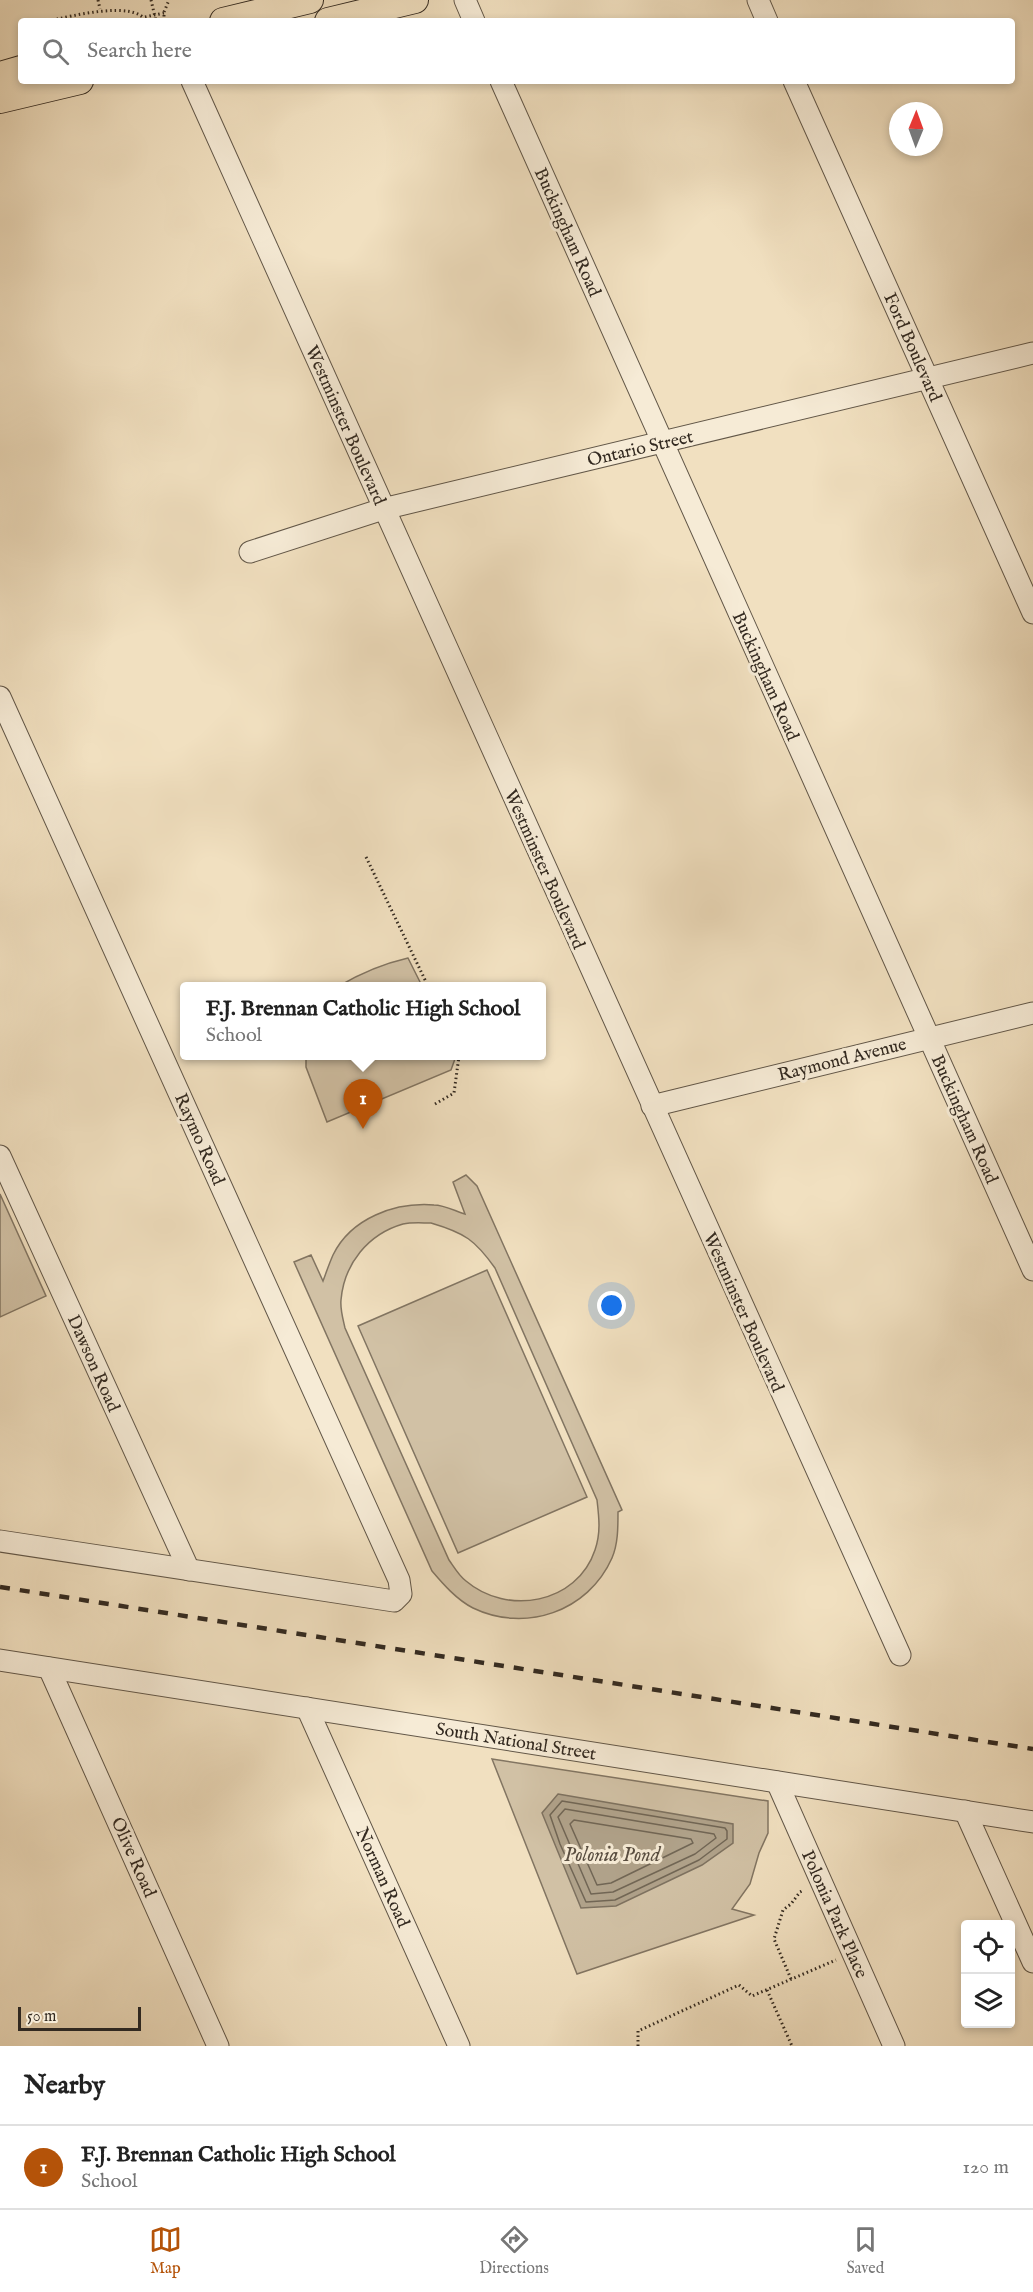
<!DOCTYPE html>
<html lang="en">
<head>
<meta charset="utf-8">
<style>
	:root { --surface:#fff; --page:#f2f2f2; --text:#222; --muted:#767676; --line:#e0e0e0; --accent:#b45309 }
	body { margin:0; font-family:"IM FELL English",serif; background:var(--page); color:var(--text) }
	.controls { position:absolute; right:18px; bottom:18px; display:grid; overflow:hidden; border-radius:6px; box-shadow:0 3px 9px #0003 }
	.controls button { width:54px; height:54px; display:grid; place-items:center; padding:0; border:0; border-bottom:2px solid var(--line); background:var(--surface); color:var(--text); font:30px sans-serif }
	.compass { position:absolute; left:889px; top:102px; width:54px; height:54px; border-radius:50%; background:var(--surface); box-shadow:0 3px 9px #0003; rotate:1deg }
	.scale { position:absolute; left:18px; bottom:15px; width:123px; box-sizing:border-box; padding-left:6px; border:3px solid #322920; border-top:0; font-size:16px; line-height:21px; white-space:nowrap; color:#322920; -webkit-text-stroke:4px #f6ebd6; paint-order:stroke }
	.you { position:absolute; left:612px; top:1306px; width:21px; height:21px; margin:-15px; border:4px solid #fff; border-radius:50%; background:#1a73e8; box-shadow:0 0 0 9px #1a73e833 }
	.badge { display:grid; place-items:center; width:39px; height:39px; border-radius:50%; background:var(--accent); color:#fff; font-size:20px; font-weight:700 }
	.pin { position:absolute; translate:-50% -50px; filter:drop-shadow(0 2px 3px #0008) }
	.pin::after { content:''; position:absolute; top:32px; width:21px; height:18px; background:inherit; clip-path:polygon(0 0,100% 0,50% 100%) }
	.popup { position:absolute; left:180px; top:982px; width:366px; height:78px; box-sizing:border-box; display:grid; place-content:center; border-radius:6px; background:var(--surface); filter:drop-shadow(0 2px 4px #0005); font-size:20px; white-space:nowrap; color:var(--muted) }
	.popup b { font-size:22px; color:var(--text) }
	.popup::after { content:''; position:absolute; left:50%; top:100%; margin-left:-12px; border:12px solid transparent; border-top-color:var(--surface) }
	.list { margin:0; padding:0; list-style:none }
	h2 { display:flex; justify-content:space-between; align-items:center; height:78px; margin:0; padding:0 24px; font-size:26px }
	h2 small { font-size:20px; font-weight:400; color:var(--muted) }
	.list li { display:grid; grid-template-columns:39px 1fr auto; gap:18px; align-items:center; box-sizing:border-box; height:84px; padding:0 24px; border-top:2px solid var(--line) }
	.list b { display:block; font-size:22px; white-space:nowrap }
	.list p { margin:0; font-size:20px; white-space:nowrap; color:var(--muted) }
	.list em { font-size:20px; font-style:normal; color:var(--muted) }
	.icon { flex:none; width:33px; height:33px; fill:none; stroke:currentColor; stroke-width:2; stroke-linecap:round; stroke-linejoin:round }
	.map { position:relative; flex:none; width:1033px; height:2046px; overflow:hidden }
	.search { position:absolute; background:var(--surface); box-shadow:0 3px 9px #0003; left:18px; right:18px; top:18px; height:66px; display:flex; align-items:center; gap:15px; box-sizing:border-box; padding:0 21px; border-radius:6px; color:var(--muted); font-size:22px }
	.sheet { height:162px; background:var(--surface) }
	nav { display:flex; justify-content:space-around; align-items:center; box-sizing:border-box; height:84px; border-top:2px solid var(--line); background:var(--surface); font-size:16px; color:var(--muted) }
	nav a { display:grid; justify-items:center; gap:3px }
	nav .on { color:var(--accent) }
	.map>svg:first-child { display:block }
</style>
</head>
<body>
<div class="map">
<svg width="1033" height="2046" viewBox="0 0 1033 2046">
	<rect width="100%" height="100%" fill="#f1e0c0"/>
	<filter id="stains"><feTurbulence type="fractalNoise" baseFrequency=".00333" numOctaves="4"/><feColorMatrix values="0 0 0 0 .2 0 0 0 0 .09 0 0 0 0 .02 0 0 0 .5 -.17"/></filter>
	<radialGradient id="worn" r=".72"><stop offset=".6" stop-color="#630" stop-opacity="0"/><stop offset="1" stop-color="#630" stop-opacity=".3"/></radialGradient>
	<!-- green -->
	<g fill="#d1c1a5" stroke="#827562" stroke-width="1.5" fill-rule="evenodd">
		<path d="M408 958 422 986H339C361 973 382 964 408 958Z"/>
		<polygon points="306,1056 456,1056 451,1070 327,1122 306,1067"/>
		<path d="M466 1175 477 1186 622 1510 618 1512C618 1528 618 1544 612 1558 588 1612 525 1633 473 1608 457 1600 443 1584 432 1571L294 1262 311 1255 323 1281C326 1273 329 1264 333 1255 351 1218 395 1202 434 1205 444 1205 455 1211 465 1214L453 1182ZM431 1223C465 1233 475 1240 495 1268L597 1500C599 1517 601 1533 595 1550 577 1604 507 1616 466 1581 459 1576 454 1567 449 1560L345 1328C343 1319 340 1309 341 1300 344 1264 368 1234 403 1224 412 1222 422 1223 431 1223Z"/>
		<polygon points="0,1194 46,1296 0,1317"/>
		<polygon points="487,1270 587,1497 458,1553 358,1326"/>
		<polygon points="492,1759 768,1801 768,1833 759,1853 750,1884 732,1909 754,1915 577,1974"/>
	</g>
	<!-- water -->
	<polygon fill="#b0a28a" stroke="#7e7260" stroke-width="1.5" points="558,1794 733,1824 733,1843 702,1865 616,1906 581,1908 542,1813"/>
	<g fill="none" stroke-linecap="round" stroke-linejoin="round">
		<!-- shore -->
		<g stroke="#716655" stroke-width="1.5">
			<polygon points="562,1801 725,1828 727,1831 727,1839 699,1860 615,1900 586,1902 560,1844 550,1815"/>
			<polygon points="565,1809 714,1834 716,1838 695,1854 613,1892 591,1894 558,1817"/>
			<polygon points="574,1820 691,1839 693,1843 611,1883 597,1885 570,1824"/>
		</g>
		<!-- minor casing -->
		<g stroke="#625748" stroke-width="23">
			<g id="minor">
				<polyline points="465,0 474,21"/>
				<polyline points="758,0 767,21"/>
				<polyline points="192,81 900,1655"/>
				<polyline points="501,81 1033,1270"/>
				<polyline points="794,81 1033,613"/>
				<polyline points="250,552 383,509 1033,353"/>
				<polyline points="0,697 399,1580 401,1594 394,1601 0,1541"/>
				<polyline points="652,1106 1033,1013"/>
				<polyline points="0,1156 189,1570"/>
				<polyline points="0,1660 1033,1822"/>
				<polyline points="49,1668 218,2046"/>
				<polyline points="307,1708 459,2046"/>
				<polyline points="777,1782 894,2046"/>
				<polyline points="965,1811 1033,1962"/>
			</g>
		</g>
		<!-- major casing -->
		<g stroke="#322920" stroke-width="28">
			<g id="major">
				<polyline points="223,21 310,0"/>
				<polyline points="328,21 415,0"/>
				<polyline points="0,75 21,69"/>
				<polyline points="0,100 80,81"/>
			</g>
		</g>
		<!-- path -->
		<g stroke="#322920" stroke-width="3" stroke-dasharray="1.5 3" stroke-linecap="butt">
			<polyline points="98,0 100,9"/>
			<polyline points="151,0 156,21"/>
			<polyline points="145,17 164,13"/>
			<path d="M48 21C72 16 134 0 146 21"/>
			<polyline points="164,21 164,12 169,0"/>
			<polyline points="366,857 428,986"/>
			<polyline points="435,1104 454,1093 459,1056"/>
			<polyline points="791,1979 774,1939 783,1910 791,1904 800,1892 804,1890"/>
			<polyline points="767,1990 792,2046"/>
			<polyline points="638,2046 638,2031 739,1985 752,1996 836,1960"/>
		</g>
		<!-- minor -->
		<use href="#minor" stroke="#f6ebd6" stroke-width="21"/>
		<!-- major -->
		<use href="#major" stroke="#f1e0c0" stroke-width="26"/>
		<!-- rail -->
		<polyline stroke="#322920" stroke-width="4.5" stroke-dasharray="10 10" stroke-linecap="butt" points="0,1587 1033,1749"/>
	</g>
	<g text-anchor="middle" stroke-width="6" stroke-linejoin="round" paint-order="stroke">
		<!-- street labels -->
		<g font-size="18" fill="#322920" stroke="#f6ebd6">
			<text transform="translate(568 232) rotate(66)" y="6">Buckingham Road</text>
			<text transform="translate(913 347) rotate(66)" y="6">Ford Boulevard</text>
			<text transform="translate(346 425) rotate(66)" y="6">Westminster Boulevard</text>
			<text transform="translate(640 448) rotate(-13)" y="6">Ontario Street</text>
			<text transform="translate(766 676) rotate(66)" y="6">Buckingham Road</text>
			<text transform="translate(545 869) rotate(66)" y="6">Westminster Boulevard</text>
			<text transform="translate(842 1059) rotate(-14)" y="6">Raymond Avenue</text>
			<text transform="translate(965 1119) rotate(66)" y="6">Buckingham Road</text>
			<text transform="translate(200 1139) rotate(66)" y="6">Raymo Road</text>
			<text transform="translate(744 1312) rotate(66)" y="6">Westminster Boulevard</text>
			<text transform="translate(94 1363) rotate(66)" y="6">Dawson Road</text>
			<text transform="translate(516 1741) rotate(9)" y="6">South National Street</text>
			<text transform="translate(134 1857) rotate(66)" y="6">Olive Road</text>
			<text transform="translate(383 1877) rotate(66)" y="6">Norman Road</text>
			<text transform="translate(835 1914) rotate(66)" y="6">Polonia Park Place</text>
		</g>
		<!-- water labels -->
		<g font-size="20" font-style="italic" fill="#584d40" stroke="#f6ebd6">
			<text x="612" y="1861">Polonia Pond</text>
		</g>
	</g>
	<rect width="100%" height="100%" filter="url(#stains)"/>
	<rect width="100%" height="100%" fill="url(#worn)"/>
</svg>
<div class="controls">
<button><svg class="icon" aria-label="locate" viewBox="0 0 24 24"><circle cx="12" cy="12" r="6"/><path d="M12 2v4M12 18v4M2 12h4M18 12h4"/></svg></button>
<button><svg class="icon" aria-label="layers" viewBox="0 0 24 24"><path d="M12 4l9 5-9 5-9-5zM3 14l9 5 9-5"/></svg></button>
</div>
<svg class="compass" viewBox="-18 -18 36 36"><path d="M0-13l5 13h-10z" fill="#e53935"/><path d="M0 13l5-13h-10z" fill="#767676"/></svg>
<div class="scale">50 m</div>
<div class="you"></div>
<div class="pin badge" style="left:363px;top:1129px">1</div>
<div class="popup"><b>F.J. Brennan Catholic High School</b>School</div>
<div class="search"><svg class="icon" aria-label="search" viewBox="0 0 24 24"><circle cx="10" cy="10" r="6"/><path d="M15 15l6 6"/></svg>Search here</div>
</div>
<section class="sheet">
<h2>Nearby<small></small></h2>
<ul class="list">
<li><span class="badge">1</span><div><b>F.J. Brennan Catholic High School</b><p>School</p></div><em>120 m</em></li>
</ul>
</section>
<nav>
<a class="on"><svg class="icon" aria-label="map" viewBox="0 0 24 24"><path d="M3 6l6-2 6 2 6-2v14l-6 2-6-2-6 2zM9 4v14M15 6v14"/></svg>Map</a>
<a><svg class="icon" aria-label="directions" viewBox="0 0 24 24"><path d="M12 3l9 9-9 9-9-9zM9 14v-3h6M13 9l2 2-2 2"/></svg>Directions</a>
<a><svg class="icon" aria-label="saved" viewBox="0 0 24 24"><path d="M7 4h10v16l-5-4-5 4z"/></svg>Saved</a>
</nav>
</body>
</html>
